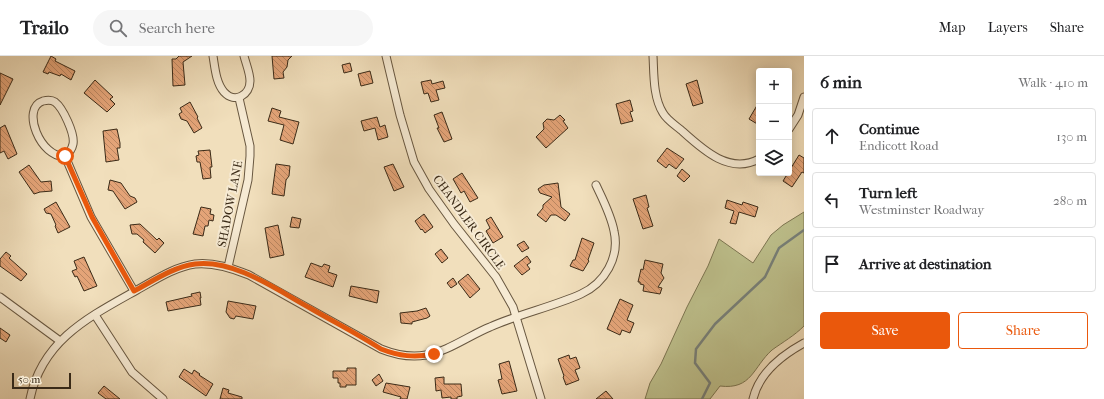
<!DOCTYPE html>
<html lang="en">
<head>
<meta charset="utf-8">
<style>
	:root { --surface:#fff; --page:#f6f6f6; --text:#202124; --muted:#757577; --line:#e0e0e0; --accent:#ea580c }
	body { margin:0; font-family:"IM FELL French Canon",serif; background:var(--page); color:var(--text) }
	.controls { position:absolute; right:12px; top:12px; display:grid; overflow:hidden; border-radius:4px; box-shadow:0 2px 10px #0003 }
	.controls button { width:36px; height:36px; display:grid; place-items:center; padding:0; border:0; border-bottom:1px solid var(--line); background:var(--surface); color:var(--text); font:20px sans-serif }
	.scale { position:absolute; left:12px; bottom:10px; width:59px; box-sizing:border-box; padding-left:4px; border:2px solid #3a2a17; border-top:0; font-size:11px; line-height:14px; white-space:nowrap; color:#3a2a17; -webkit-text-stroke:3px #f6ead3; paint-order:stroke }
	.stop { position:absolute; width:12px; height:12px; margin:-9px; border:3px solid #ea580c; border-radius:50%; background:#fff }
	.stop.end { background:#ea580c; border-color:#fff; box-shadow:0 1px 4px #0008 }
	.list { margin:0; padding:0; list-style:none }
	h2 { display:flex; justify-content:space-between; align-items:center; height:52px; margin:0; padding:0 16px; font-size:17px }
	h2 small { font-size:13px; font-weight:400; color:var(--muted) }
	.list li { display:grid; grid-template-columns:26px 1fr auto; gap:12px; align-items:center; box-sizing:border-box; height:56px; margin:0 8px 8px; padding:0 8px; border:1px solid var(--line); border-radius:4px }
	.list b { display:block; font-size:15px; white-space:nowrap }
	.list p { margin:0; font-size:13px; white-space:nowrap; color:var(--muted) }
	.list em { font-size:13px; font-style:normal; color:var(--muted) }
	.actions { display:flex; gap:8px; padding:12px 16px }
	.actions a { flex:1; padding:9px 0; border:1px solid var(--accent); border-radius:4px; text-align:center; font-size:14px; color:var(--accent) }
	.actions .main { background:var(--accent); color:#fff }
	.icon { flex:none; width:22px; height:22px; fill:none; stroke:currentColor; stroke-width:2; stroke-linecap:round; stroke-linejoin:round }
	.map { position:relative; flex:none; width:804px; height:343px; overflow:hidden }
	header { display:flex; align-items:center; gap:24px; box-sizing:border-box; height:56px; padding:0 20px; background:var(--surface); border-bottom:1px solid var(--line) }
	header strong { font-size:19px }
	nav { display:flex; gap:22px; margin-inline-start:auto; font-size:14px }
	.search { width:280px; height:36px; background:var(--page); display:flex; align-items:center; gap:10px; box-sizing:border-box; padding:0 14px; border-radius:22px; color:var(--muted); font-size:15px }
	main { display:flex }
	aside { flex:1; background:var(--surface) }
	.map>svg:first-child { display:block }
</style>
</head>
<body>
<header>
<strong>Trailo</strong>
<div class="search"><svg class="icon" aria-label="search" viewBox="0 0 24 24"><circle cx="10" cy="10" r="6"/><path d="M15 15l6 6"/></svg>Search here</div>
<nav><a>Map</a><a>Layers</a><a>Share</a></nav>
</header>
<main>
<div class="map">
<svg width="804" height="343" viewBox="0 0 804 343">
	<defs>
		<pattern id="building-back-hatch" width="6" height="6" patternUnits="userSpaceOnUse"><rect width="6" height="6" fill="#e4a478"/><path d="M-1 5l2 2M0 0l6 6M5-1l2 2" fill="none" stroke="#ba8661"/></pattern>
	</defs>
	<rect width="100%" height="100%" fill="#f1dfbc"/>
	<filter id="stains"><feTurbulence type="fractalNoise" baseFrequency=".005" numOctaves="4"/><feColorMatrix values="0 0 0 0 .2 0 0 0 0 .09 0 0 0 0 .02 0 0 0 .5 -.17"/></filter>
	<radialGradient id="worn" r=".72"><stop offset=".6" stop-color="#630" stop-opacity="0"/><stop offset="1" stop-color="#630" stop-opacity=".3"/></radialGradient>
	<!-- grass -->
	<path fill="#bec18d" stroke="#7c7652" d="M804 156V270C794 280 783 286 772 294 753 311 752 334 720 330L710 343H645L650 327 661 308 687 251 708 210 719 183 753 207 771 179 783 169Z"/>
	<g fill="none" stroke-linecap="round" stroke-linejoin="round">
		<!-- stream -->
		<polyline stroke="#77807a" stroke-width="2.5" points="702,343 710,327 695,307 696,293 715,268 765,221 779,192 804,174"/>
	</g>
	<!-- building -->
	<g fill="url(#building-back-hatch)" stroke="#3a2a17">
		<polygon points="51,0 56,3 55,5 75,15 71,24 61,18 60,20 49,16 48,18 43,16"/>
		<polygon points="179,0 192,0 183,6 185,29 173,30 172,3 176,3"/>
		<polygon points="272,0 292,0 288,4 287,11 283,16 284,22 274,23"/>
		<polygon points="350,7 352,15 344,17 342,9"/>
		<polygon points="370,15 373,27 361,30 358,18"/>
		<polygon points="0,17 13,23 0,49"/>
		<polygon points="95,24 113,41 110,43 115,48 107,56 84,37"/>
		<polygon points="431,24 432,28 443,25 445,32 436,34 439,44 431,46 428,37 424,38 421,26"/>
		<polygon points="697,24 703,47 693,50 686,28"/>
		<polygon points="630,44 633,55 630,56 633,65 621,68 616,48"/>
		<polygon points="190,46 198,61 197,62 202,72 194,77 187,65 181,63 179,58 182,56 180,52"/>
		<polygon points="759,46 759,69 749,63"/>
		<polygon points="272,52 281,55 279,61 299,66 293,88 280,84 284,69 268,65"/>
		<polygon points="442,56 452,83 444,86 437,72 439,72 434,59"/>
		<polygon points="560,59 565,64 563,65 568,72 546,92 536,81 544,73 543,67 547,63 554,64"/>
		<polygon points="377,61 380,71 385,69 388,81 378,84 375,72 364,75 361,65"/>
		<polygon points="5,69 17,98 8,103 4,95 0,97 0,72"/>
		<polygon points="117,73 120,87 120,92 117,92 119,104 106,106 103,75"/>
		<polygon points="667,92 684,103 676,113 669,108 666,112 657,105"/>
		<polygon points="210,94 212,111 210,111 211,122 203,123 200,106 197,106 196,100 199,99 198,95"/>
		<polygon points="799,99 804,102 804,117 802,116 792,131 783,125"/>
		<polygon points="276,108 290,110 289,120 286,124 284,140 272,138"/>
		<polygon points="393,108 404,131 394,135 384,111"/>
		<polygon points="29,109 41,126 51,125 52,135 40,136 34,138 19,116"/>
		<polygon points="682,113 690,120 684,126 677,120"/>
		<polygon points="462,117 478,142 470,146 464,135 461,137 453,123"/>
		<polygon points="110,124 121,127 130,140 135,142 137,146 125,153 113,135 108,134"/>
		<polygon points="558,127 561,151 570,158 565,165 556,159 551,159 546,166 537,159 543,152 543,149 552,141 540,137 538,133 544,129"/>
		<polygon points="646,139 649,151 647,152 653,170 643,173 633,143"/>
		<polygon points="727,144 742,149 743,146 758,151 755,161 739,156 736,168 730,167 734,155 725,152"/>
		<polygon points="56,146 70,171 58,177 55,170 56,169 51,158 46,157 44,153"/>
		<polygon points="201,151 211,153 210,158 214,159 213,165 209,164 208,170 205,170 203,180 193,178"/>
		<polygon points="424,158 433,171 425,177 422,173 421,174 415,165"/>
		<polygon points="292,161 301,163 299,172 290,171"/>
		<polygon points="491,161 503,181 493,187 486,175 490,172 486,164"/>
		<polygon points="140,168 157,184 159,182 164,187 155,197 143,186 144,184 137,178 132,178 130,169"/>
		<polygon points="278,169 284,199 270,202 265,172"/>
		<polygon points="582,182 594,187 588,204 589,205 583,215 570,210 573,204 575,204"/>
		<polygon points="524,185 529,192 522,196 517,189"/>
		<polygon points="441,193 448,202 442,207 435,198"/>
		<polygon points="6,196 11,200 9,202 27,218 21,225 0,210 0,203"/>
		<polygon points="527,200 531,206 527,209 530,213 522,219 514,210"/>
		<polygon points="84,201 97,230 84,235 77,220 75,221 72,215 77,213 74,205"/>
		<polygon points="645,204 663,208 661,217 664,222 658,231 662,232 660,238 643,235 644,229 640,228 640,226 638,226 641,213 643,214"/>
		<polygon points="311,207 322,211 324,208 330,210 328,216 337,219 333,231 305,221"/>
		<polygon points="468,218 480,233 470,242 458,226"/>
		<polygon points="453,222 457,228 451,232 447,227"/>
		<polygon points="351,230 379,235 377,247 349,240"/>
		<polygon points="200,236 201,242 200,242 201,249 168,255 166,246 192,240 191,238"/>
		<polygon points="620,243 633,249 627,264 634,267 630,277 622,274 620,279 607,273"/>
		<polygon points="228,245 256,250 253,263 236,260 234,263 230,262 226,256"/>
		<polygon points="426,252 430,260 427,262 412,266 412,268 401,267 400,257 417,255"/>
		<polygon points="0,272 10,279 6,286 0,282"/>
		<polygon points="569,299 570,303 576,301 580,312 575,314 579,324 566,329 563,321 564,320 558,303"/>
		<polygon points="509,305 517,335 502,338 498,324 502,323 499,308"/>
		<polygon points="347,312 356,312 356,329 346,329 346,331 340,331 340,327 338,327 338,322 333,322 333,315 347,315"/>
		<polygon points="184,313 192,318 194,314 200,318 199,319 213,328 206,340 179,321"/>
		<polygon points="379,318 383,325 376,330 372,324"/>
		<polygon points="444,321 444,328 461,328 462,340 457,341 457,343 451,343 451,341 442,342 441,334 436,335 435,322"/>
		<polygon points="386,327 410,331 407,343 400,343 401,341 383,336"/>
		<polygon points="104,330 120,343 106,343 98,337"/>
		<polygon points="223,332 229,334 228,337 242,341 242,343 220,343"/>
		<polygon points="606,335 613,343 596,343"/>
	</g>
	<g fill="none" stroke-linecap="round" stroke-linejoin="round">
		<!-- minor casing -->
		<g stroke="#685740" stroke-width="9">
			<g id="minor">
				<path d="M213 0C215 12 216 27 224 36 235 48 250 39 250 25 250 17 246 8 244 0"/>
				<polyline points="386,0 400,59 414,106 429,133 454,168 496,221 513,251 541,343"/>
				<path d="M653 0C654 18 653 41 663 57 667 64 675 69 681 74 702 93 729 119 759 103"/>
				<polyline points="789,73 798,59 804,41"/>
				<path d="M65 100C69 97 72 93 73 88 75 78 63 52 55 46 52 44 47 44 43 45 20 52 41 103 65 100L91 161 134 235"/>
				<polyline points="228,211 248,124 250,100 250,90 239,42"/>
				<polyline points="0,241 60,285"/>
				<polyline points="95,259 132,316 163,343"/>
				<path d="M30 343C42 284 89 261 137 234 155 224 174 211 195 208 214 206 232 212 249 219L381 293C396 299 410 302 426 299 447 296 470 279 490 271 519 258 552 251 581 238 605 227 620 201 614 175 611 159 603 144 596 129"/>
				<path d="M753 343C759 317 782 299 804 287"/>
			</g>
		</g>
		<!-- minor -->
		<use href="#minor" stroke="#f6ead3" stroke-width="7"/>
	</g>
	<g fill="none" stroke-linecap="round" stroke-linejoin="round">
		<!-- route -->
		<path stroke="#ea580c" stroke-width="5" d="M65 100 92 161 134 235C153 225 173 211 195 208 234 203 277 234 310 252 334 266 358 278 381 293 399 300 414 302 434 298"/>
	</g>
	<g text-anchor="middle" stroke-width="4" stroke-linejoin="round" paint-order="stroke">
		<!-- street labels -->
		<g font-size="12" fill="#3a2a17" stroke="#f6ead3">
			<text transform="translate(230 148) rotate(-79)" y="4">SHADOW LANE</text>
			<text transform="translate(469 166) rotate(54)" y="4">CHANDLER CIRCLE</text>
		</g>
	</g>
	<rect width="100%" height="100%" filter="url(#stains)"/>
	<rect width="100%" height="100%" fill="url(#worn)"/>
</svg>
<div class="controls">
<button>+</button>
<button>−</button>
<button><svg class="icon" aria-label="layers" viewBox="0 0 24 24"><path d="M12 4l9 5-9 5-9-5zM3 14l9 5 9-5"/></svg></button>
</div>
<div class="scale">50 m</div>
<div class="stop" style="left:65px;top:100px"></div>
<div class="stop end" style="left:434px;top:298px"></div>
</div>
<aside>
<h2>6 min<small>Walk · 410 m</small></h2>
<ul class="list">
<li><svg class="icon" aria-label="ahead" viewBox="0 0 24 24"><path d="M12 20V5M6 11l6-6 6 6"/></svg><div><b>Continue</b><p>Endicott Road</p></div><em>130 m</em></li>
<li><svg class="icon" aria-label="left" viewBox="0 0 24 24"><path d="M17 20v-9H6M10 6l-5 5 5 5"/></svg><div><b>Turn left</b><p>Westminster Roadway</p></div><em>280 m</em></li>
<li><svg class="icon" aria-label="arrive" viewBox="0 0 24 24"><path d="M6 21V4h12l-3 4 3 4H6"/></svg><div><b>Arrive at destination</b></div></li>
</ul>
<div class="actions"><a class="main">Save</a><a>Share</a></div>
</aside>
</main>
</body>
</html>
